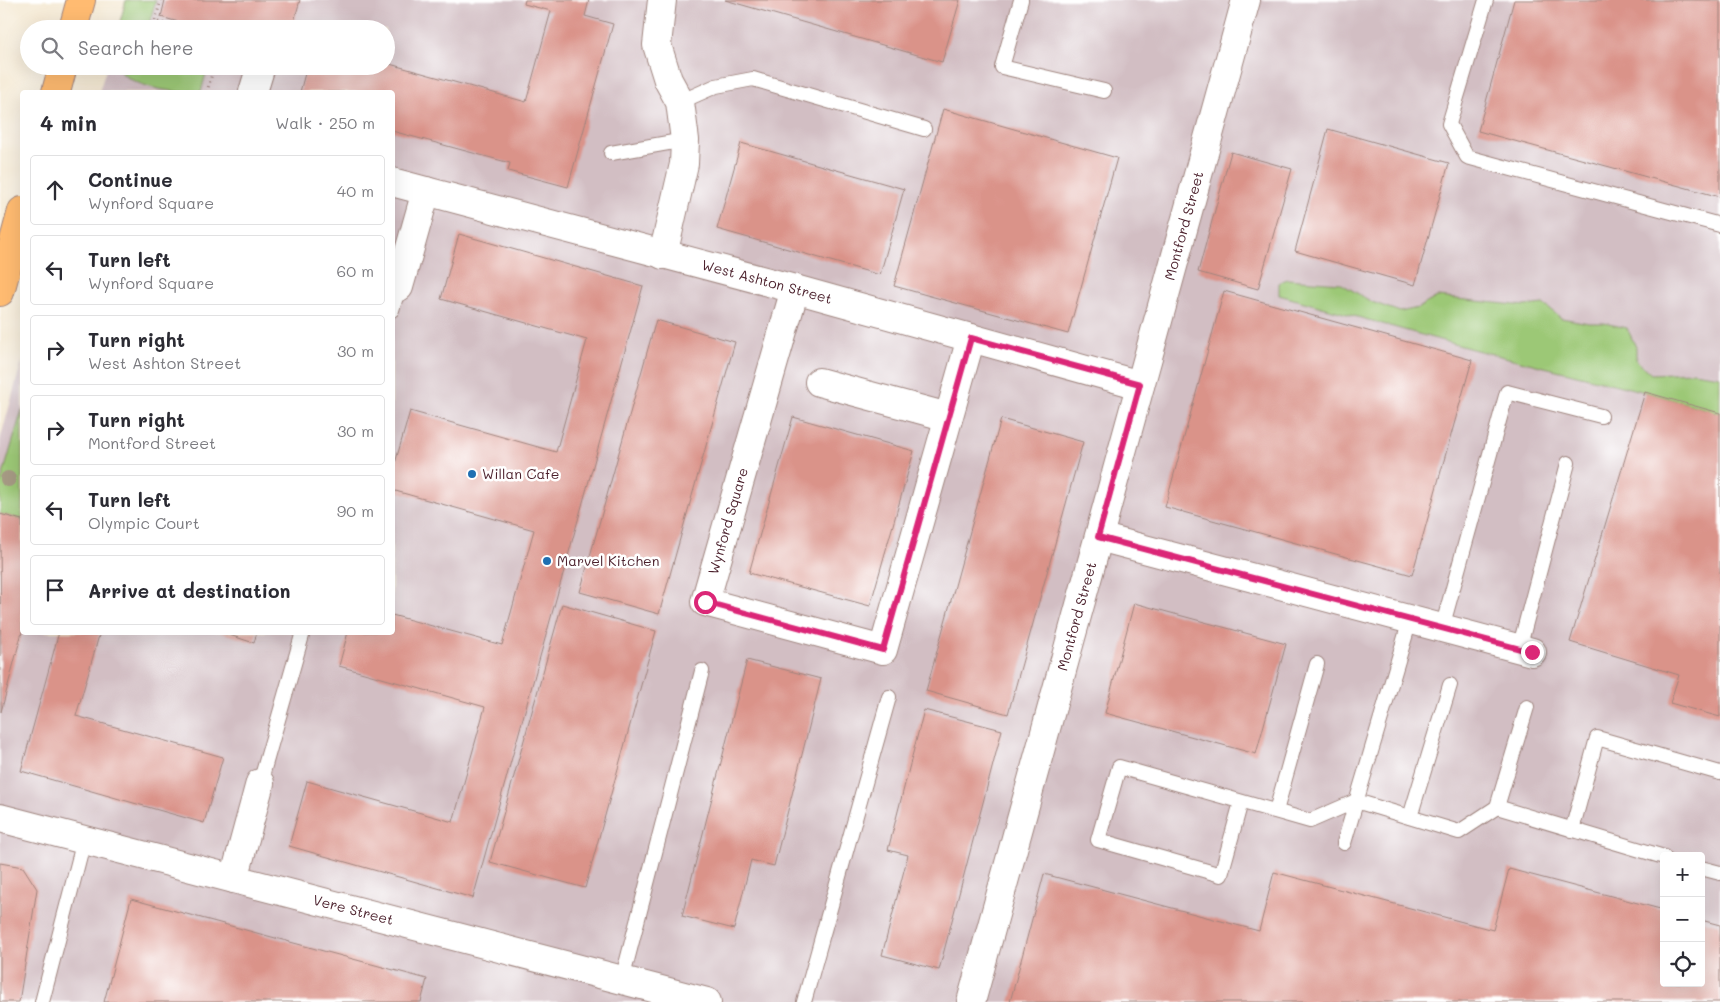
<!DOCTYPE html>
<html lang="en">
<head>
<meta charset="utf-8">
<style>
	:root { --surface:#fff; --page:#f2f2f3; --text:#2b2b33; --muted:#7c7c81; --line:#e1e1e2 }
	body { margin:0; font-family:Mali,sans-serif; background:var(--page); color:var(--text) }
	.controls { position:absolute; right:15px; bottom:15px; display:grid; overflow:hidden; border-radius:5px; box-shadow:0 5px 20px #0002 }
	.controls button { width:45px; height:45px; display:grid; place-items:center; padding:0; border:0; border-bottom:1px solid var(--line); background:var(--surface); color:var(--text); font:25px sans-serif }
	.stop { position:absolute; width:15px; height:15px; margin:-11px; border:4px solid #db2777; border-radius:50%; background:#fff }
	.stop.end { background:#db2777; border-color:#fff; box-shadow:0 1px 5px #0008 }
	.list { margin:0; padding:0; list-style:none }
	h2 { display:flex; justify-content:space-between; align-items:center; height:65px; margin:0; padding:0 20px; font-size:21px }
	h2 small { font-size:16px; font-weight:400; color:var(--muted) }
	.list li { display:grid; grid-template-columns:32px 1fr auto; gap:15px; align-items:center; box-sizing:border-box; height:70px; margin:0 10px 10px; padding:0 10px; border:1px solid var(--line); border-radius:5px }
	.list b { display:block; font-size:19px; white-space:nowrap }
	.list p { margin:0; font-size:16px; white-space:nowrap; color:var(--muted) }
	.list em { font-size:16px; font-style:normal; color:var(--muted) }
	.icon { flex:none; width:28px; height:28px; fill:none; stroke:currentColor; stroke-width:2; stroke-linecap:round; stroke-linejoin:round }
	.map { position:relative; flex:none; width:1720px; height:1002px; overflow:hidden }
	.search { position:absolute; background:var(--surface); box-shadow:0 5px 20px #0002; left:20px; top:20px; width:375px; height:55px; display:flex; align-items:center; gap:12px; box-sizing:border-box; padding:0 18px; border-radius:28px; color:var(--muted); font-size:19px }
	.panel { position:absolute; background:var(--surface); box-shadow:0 5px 20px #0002; left:20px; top:90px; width:375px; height:545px; border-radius:5px }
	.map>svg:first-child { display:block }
</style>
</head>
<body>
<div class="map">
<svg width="1720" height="1002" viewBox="0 0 1720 1002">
	<rect width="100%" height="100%" fill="#fff"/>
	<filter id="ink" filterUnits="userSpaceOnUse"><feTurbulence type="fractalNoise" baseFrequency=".02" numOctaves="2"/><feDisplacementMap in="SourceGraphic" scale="10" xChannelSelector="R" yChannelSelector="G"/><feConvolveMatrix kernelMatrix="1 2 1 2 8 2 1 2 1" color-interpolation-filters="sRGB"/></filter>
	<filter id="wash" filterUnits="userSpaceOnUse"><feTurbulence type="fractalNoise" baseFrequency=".0096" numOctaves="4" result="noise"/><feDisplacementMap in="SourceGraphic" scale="20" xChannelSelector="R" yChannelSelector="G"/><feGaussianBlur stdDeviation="1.12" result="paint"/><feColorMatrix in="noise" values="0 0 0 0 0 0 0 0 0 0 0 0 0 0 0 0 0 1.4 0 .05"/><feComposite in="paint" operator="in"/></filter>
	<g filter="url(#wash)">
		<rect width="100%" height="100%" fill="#f4e8d1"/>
		<!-- industrial -->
		<path fill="#d2bec3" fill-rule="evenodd" d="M126 0H1720V1002H0V440L22 361V632H392V92H99L107 66H386V29H118ZM1664 856H1701V983H1664Z"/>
		<!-- green -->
		<g fill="#9cc876" stroke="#737450">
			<polygon points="126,0 156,0 149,24 164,29 118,29"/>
			<path d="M115 66H208L201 92C174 93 132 89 115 66Z"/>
			<polygon points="1287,279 1340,283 1372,302 1400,312 1418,308 1437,297 1525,306 1543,304 1561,318 1589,323 1604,323 1627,328 1636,347 1636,360 1651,374 1693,372 1720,376 1720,413 1645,392 1472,349 1279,295 1279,283"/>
			<polygon points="22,410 22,520 0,514 0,485"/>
		</g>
		<g id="blocks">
			<!-- building -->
			<g fill="#da9389">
				<polygon points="165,0 300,0 292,29 203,29 161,17"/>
				<polygon points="525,0 589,0 585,16 613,24 568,187 508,171 510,163 392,131 392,92 300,92 307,66 386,66 386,63 526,102 551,11 524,4"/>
				<polygon points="725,0 960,0 942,62"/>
				<polygon points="1514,0 1720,0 1720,197 1478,131"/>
				<polygon points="943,109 1117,158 1068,334 894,286"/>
				<polygon points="1328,129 1449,163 1415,285 1295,251"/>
				<polygon points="741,143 904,189 880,275 717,229"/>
				<polygon points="1231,152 1292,169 1258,289 1198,272"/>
				<polygon points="459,234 643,286 473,898 289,846 307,781 453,822 485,707 339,666 348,632 392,632 392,615 502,645 534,530 392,490 392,474 410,411 556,452 587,340 441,299"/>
				<polygon points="1224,291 1472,360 1412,575 1165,507"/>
				<polygon points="656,320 735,342 659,614 580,592"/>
				<polygon points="1645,392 1720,413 1720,717 1670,703 1679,675 1570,642"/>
				<polygon points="793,417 914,451 870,606 749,573"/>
				<polygon points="1001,419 1083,442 1008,714 926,691"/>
				<polygon points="0,514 22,520 22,632 1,712"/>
				<polygon points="1134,603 1286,644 1256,754 1105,713"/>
				<polygon points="562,604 656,631 585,888 490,862"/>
				<polygon points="59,632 100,632 76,716 223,757 204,823 21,771"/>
				<polygon points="220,632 257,632 254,643"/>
				<polygon points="747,660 821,679 774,866 751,860 734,929 682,916"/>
				<polygon points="924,710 1002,730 939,970 882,955 908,855 888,850"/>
				<polygon points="0,863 23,867 37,889 19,1002 0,1002"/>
				<polygon points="1509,869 1664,910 1664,983 1701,983 1701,920 1720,925 1720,1002 1010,1002 1044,874 1259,931 1274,872 1493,930"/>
				<polygon points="131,899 427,979 421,1002 104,1002"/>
			</g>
		</g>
	</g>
	<g filter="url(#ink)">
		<use href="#blocks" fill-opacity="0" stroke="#9f847e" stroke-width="1"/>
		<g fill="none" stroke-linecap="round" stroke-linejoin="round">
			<!-- service casing -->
			<g stroke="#9f847e" stroke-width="16">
				<g id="service">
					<polyline points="1021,0 1002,67 1104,91"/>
					<polyline points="1486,0 1449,124 1467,157 1720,225"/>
					<polyline points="680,102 716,86 753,79 924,129"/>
					<polyline points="611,153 685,140"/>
					<polyline points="392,310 399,287"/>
					<polyline points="1442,628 1507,392 1601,416"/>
					<polyline points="1519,649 1568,463"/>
					<polyline points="260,783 303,632"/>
					<polyline points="1241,802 1221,875 1098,840 1119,767 1310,821 1356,801 1459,832 1497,807 1527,707"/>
					<polyline points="1497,807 1664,857"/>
					<polyline points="1276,811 1317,664"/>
					<polyline points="1410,817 1450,685"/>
					<polyline points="1572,830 1597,738 1720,773"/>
					<polyline points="1344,843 1410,620"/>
					<polyline points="1701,868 1720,873"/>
					<polyline points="622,980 702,671"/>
					<polyline points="42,1002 84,840"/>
					<polyline points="804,1002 889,697"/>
				</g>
			</g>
			<!-- minor casing -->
			<g stroke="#9f847e" stroke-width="30">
				<g id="minor">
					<polyline points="662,0 657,45 668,80 680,102 685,140 684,164 663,255"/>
					<polyline points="253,92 261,66"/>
					<path id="s1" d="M392 182 795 289 1140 385"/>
					<polyline points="399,287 426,191"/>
					<polyline points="795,289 705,602 883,650 971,338"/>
					<polyline points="819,382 948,417"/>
					<polyline points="1099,537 1532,652"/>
					<path id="s2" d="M0 818 707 1002"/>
					<polyline points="234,879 260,783"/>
					<path id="s3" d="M971 1002 1246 0"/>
				</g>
			</g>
			<!-- primary casing -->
			<g stroke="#9f847e" stroke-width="30">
				<g id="primary">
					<polyline points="73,29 81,0"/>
					<polyline points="56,92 63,66"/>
					<polyline points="0,292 22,211"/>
				</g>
			</g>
			<!-- path -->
			<g stroke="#9f847e" stroke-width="3" stroke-dasharray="1 4" stroke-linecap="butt">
				<polyline points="161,0 155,21 183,29"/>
				<polyline points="207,92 214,66"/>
			</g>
			<!-- service -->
			<use href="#service" stroke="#fff" stroke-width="14"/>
			<!-- minor -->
			<use href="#minor" stroke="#fff" stroke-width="28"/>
			<!-- primary -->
			<use href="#primary" stroke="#ffbb71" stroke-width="28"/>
		</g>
		<!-- trees -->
		<circle fill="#a69a84" cx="8" cy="479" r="8"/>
	</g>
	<g fill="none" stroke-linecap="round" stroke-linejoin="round" filter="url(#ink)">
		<!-- route -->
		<polyline stroke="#db2777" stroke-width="6" points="705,602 883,650 971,338 1140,384 1098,537 1532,652"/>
	</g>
	<!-- markers -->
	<g fill="#1f6fb2" stroke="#fff" stroke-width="2">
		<circle cx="472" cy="474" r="5"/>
		<circle cx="547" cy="561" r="5"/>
	</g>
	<g text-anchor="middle" stroke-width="5" stroke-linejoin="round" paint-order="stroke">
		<!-- street labels -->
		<g font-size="14" fill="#4a1f2b" stroke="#fff">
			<text dy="5" stroke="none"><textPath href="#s3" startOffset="805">Montford Street</textPath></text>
			<text dy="5" stroke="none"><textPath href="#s1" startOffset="388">West Ashton Street</textPath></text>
			<text transform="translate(728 521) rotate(-74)" y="5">Wynford Square</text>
			<text dy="5" stroke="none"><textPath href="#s3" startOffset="400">Montford Street</textPath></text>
			<text dy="5" stroke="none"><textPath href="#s2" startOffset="365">Vere Street</textPath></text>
		</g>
		<!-- poi labels -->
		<g font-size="14" fill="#4a1f2b" stroke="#fff" text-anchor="start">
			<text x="482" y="479">Willan Cafe</text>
			<text x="557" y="566">Marvel Kitchen</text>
		</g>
	</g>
</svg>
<div class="controls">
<button>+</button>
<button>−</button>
<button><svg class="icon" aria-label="locate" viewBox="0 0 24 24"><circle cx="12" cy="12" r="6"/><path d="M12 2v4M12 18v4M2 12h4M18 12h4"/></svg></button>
</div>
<div class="stop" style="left:705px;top:602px"></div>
<div class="stop end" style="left:1532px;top:652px"></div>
<div class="search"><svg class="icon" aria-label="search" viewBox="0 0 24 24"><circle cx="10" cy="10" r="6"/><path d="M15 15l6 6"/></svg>Search here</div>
<section class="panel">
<h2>4 min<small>Walk · 250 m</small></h2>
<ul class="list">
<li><svg class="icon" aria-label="ahead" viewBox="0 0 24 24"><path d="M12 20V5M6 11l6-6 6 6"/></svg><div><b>Continue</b><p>Wynford Square</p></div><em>40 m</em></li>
<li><svg class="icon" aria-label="left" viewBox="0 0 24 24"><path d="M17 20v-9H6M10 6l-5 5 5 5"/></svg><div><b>Turn left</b><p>Wynford Square</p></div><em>60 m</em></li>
<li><svg class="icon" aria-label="right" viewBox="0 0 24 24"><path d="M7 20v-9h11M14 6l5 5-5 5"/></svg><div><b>Turn right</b><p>West Ashton Street</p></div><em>30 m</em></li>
<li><svg class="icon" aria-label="right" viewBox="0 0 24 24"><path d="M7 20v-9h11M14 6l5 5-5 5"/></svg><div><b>Turn right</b><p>Montford Street</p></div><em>30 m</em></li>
<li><svg class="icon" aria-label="left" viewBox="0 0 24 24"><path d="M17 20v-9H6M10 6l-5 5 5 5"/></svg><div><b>Turn left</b><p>Olympic Court</p></div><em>90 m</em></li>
<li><svg class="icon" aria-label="arrive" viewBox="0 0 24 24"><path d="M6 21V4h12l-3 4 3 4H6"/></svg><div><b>Arrive at destination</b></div></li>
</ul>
</section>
</div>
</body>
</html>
